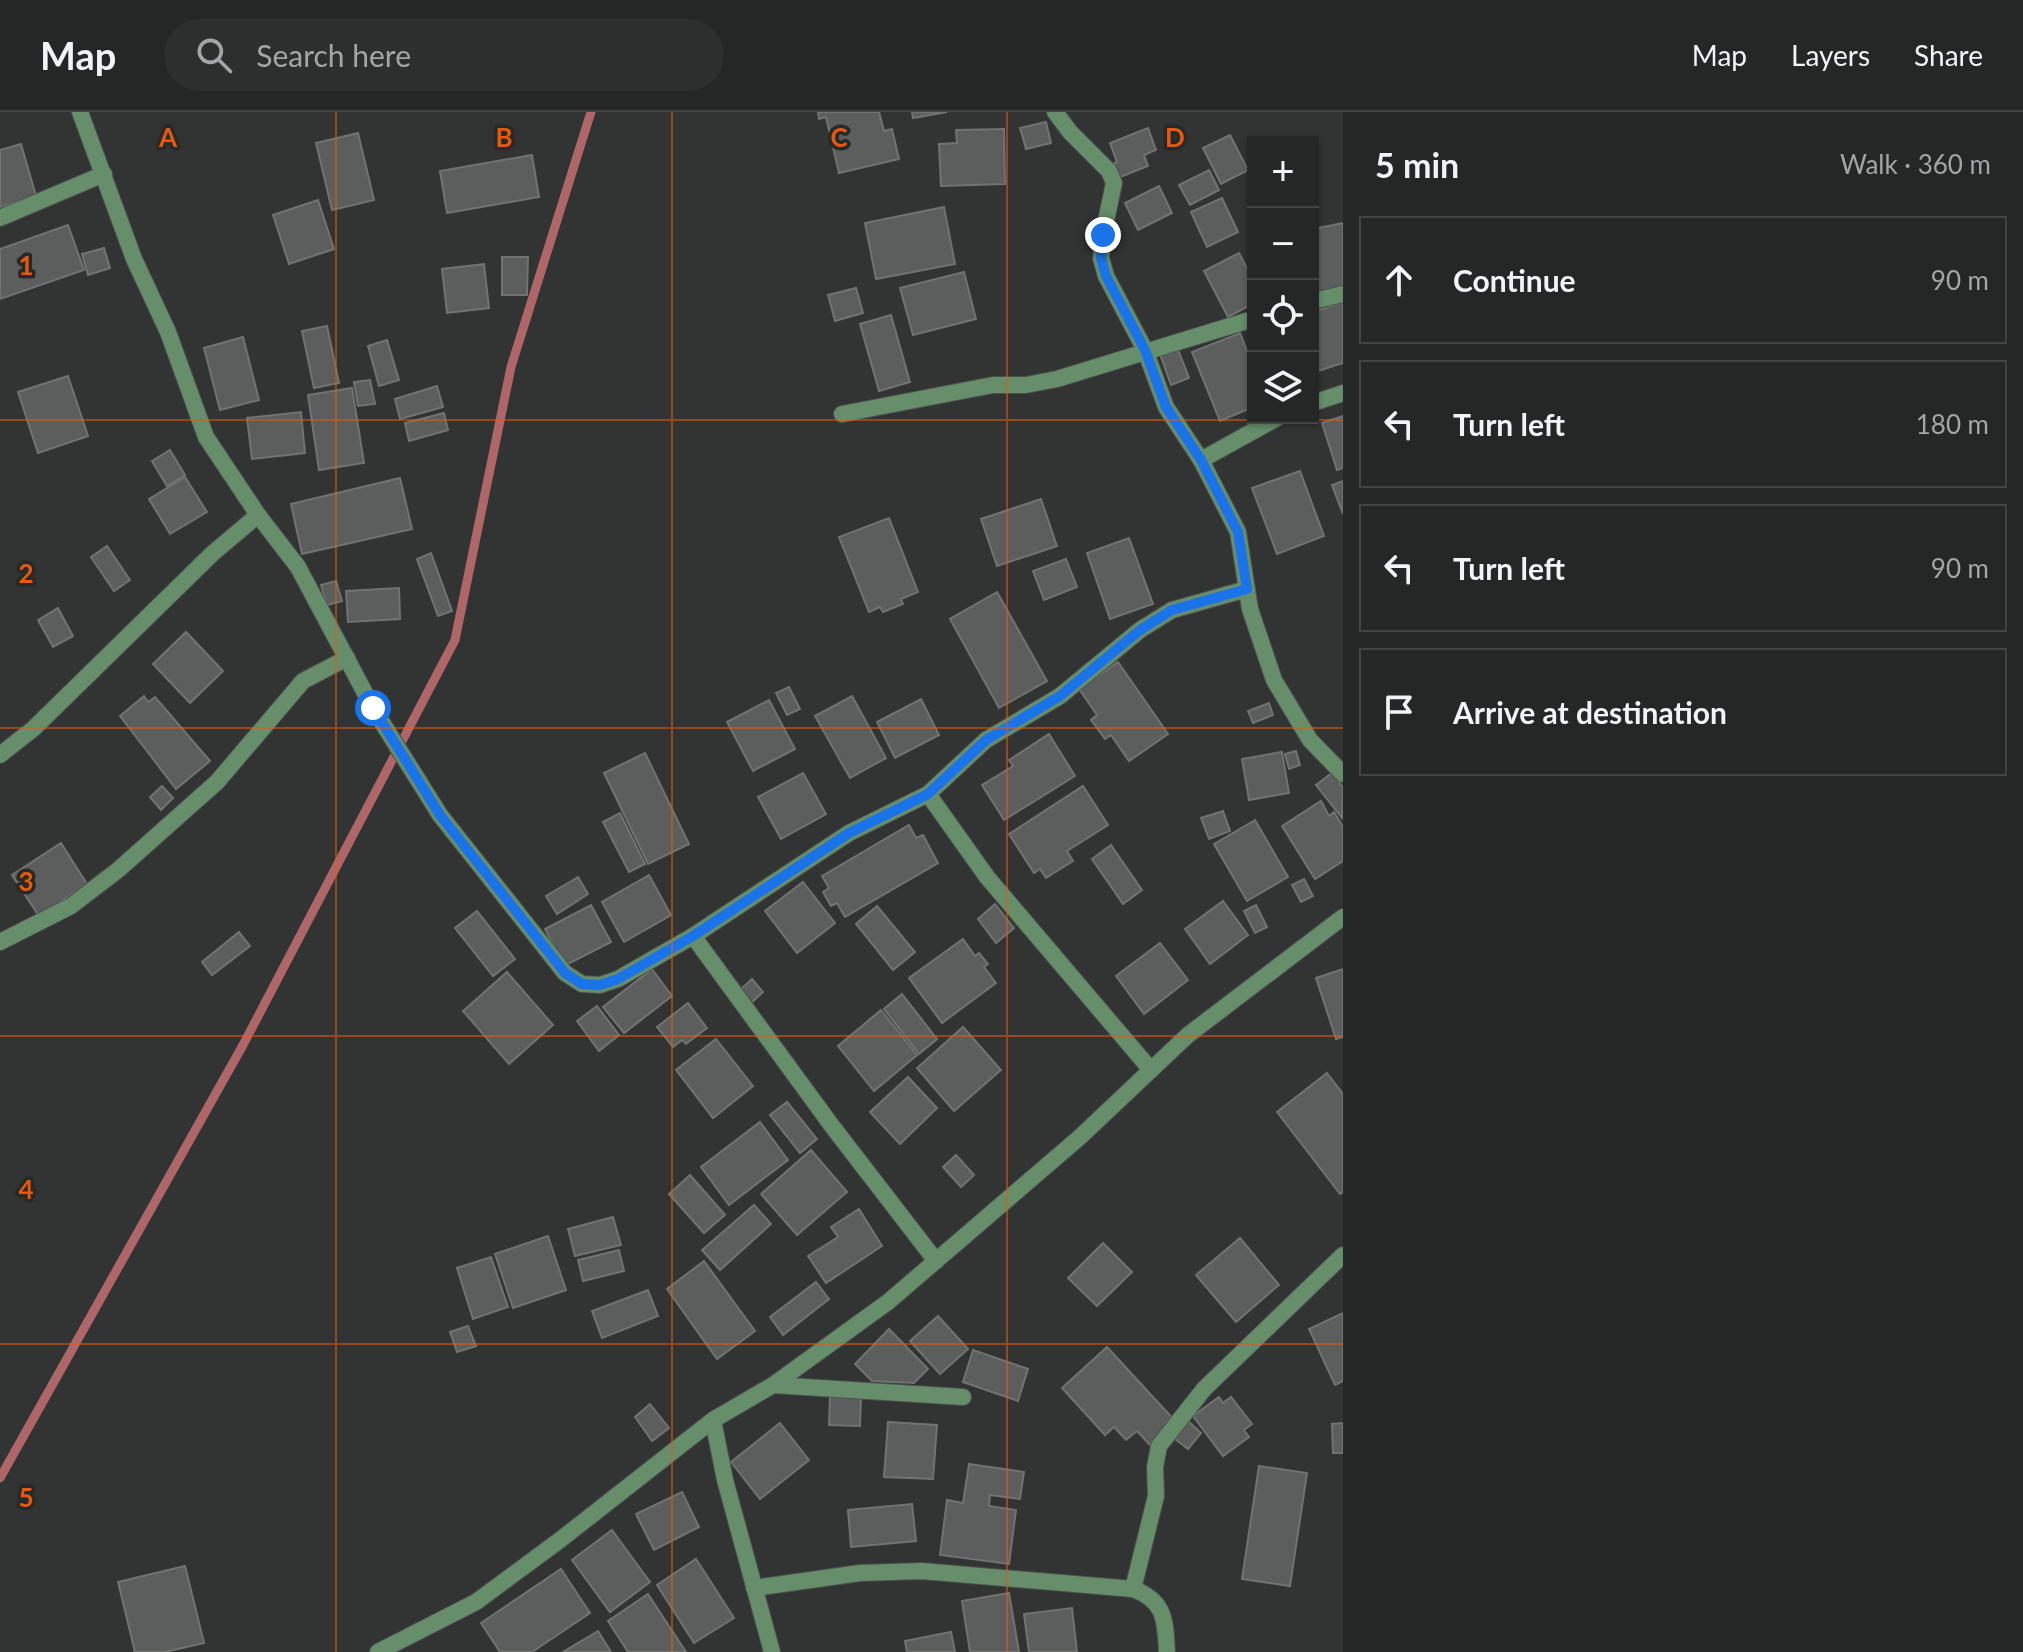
<!DOCTYPE html>
<html lang="en">
<head>
<meta charset="utf-8">
<style>
	:root { --surface:#252726; --page:#2d2f2e; --text:#f1f3f6; --muted:#a3a5a7; --line:#424443 }
	body { margin:0; font-family:Lato,sans-serif; background:var(--page); color:var(--text) }
	.controls { position:absolute; right:24px; top:24px; display:grid; overflow:hidden; border-radius:0px; box-shadow:0 2px 6px #0004 }
	.controls button { width:72px; height:72px; display:grid; place-items:center; padding:0; border:0; border-bottom:2px solid var(--line); background:var(--surface); color:var(--text); font:40px sans-serif }
	.stop { position:absolute; width:24px; height:24px; margin:-18px; border:6px solid #1a73e8; border-radius:50%; background:#fff }
	.stop.end { background:#1a73e8; border-color:#fff; box-shadow:0 2px 8px #0008 }
	.list { margin:0; padding:0; list-style:none }
	h2 { display:flex; justify-content:space-between; align-items:center; height:104px; margin:0; padding:0 32px; font-size:34px }
	h2 small { font-size:26px; font-weight:400; color:var(--muted) }
	.list li { display:grid; grid-template-columns:52px 1fr auto; gap:24px; align-items:center; box-sizing:border-box; height:128px; margin:0 16px 16px; padding:0 16px; border:2px solid var(--line); border-radius:0px }
	.list b { display:block; font-size:30px; white-space:nowrap }
	.list em { font-size:26px; font-style:normal; color:var(--muted) }
	.icon { flex:none; width:44px; height:44px; fill:none; stroke:currentColor; stroke-width:2; stroke-linecap:round; stroke-linejoin:round }
	.map { position:relative; flex:none; width:1343px; height:1540px; overflow:hidden }
	header { display:flex; align-items:center; gap:48px; box-sizing:border-box; height:112px; padding:0 40px; background:var(--surface); border-bottom:2px solid var(--line) }
	header strong { font-size:38px }
	nav { display:flex; gap:44px; margin-inline-start:auto; font-size:28px }
	.search { width:560px; height:72px; background:var(--page); display:flex; align-items:center; gap:20px; box-sizing:border-box; padding:0 28px; border-radius:44px; color:var(--muted); font-size:30px }
	main { display:flex }
	aside { flex:1; background:var(--surface) }
	.map>svg:first-child { display:block }
</style>
</head>
<body>
<header>
<strong>Map</strong>
<div class="search"><svg class="icon" aria-label="search" viewBox="0 0 24 24"><circle cx="10" cy="10" r="6"/><path d="M15 15l6 6"/></svg>Search here</div>
<nav><a>Map</a><a>Layers</a><a>Share</a></nav>
</header>
<main>
<div class="map">
<svg width="1343" height="1540" viewBox="0 0 1343 1540">
	<rect width="100%" height="100%" fill="#313432"/>
	<g fill="none" stroke-linecap="round" stroke-linejoin="round">
		<!-- stream -->
		<polyline stroke="#af6668" stroke-width="9" points="0,1366 243,933 455,528 511,255 591,0"/>
	</g>
	<!-- building -->
	<g fill="#5b5e5c" stroke="#707370" stroke-width="2">
		<polygon points="818,0 879,0 884,19 892,17 899,47 839,61 826,5 819,7"/>
		<polygon points="912,0 947,0 913,6"/>
		<polygon points="1046,10 1051,31 1026,37 1020,16"/>
		<polygon points="1148,16 1156,38 1144,43 1148,54 1118,66 1113,52 1117,50 1110,31"/>
		<polygon points="1004,17 1005,72 941,74 939,32 957,31 956,18"/>
		<polygon points="358,21 374,88 332,98 316,31"/>
		<polygon points="1230,23 1248,58 1221,72 1203,36"/>
		<polygon points="21,32 36,84 0,95 0,38"/>
		<polygon points="532,43 539,85 447,101 440,59"/>
		<polygon points="1209,58 1219,78 1190,93 1179,73"/>
		<polygon points="1159,74 1172,101 1138,118 1125,91"/>
		<polygon points="1222,86 1238,120 1207,135 1191,100"/>
		<polygon points="318,88 334,137 289,152 273,103"/>
		<polygon points="944,95 955,152 876,167 865,111"/>
		<polygon points="1343,111 1343,176 1313,183 1313,117"/>
		<polygon points="68,113 84,158 0,187 0,137"/>
		<polygon points="104,136 110,156 88,163 82,142"/>
		<polygon points="1239,141 1253,168 1253,192 1228,205 1204,159"/>
		<polygon points="502,145 528,145 527,183 502,183"/>
		<polygon points="484,152 489,196 447,201 442,157"/>
		<polygon points="964,160 976,207 913,223 900,176"/>
		<polygon points="856,176 863,201 835,209 828,183"/>
		<polygon points="1343,190 1343,251 1318,259 1313,243 1313,200"/>
		<polygon points="891,203 910,270 879,279 860,212"/>
		<polygon points="327,214 339,271 314,276 302,219"/>
		<polygon points="1240,221 1253,254 1253,295 1220,309 1192,240"/>
		<polygon points="243,225 259,288 220,298 204,236"/>
		<polygon points="387,228 399,268 379,274 368,234"/>
		<polygon points="1177,235 1189,266 1171,273 1160,242"/>
		<polygon points="68,264 88,324 38,341 18,280"/>
		<polygon points="370,268 375,292 358,294 354,270"/>
		<polygon points="437,274 443,295 400,307 395,287"/>
		<polygon points="352,276 364,351 319,358 308,283"/>
		<polygon points="301,300 305,341 252,347 247,306"/>
		<polygon points="444,301 448,318 409,329 405,311"/>
		<polygon points="1343,304 1343,356 1337,358 1322,311"/>
		<polygon points="170,338 185,363 167,374 152,349"/>
		<polygon points="1300,359 1324,424 1277,442 1252,376"/>
		<polygon points="185,365 207,400 170,422 149,387"/>
		<polygon points="400,366 412,417 302,442 291,392"/>
		<polygon points="1343,369 1343,402 1332,373"/>
		<polygon points="1041,387 1057,434 997,454 981,407"/>
		<polygon points="889,406 918,480 901,487 903,492 883,500 880,495 869,500 839,425"/>
		<polygon points="1129,426 1153,492 1110,507 1087,441"/>
		<polygon points="107,434 130,468 114,479 91,445"/>
		<polygon points="431,441 452,499 438,504 417,447"/>
		<polygon points="1066,447 1077,475 1044,488 1033,459"/>
		<polygon points="336,469 342,489 327,493 321,473"/>
		<polygon points="399,476 400,507 348,510 346,479"/>
		<polygon points="997,480 1047,569 999,596 950,507"/>
		<polygon points="58,496 73,524 53,535 38,508"/>
		<polygon points="186,520 223,559 190,591 153,552"/>
		<polygon points="1118,550 1168,622 1129,649 1111,623 1105,627 1091,608 1097,603 1079,577"/>
		<polygon points="789,575 800,597 787,603 776,581"/>
		<polygon points="144,584 148,590 155,585 210,649 176,677 120,604"/>
		<polygon points="852,584 886,646 850,666 815,604"/>
		<polygon points="921,587 939,623 895,646 877,610"/>
		<polygon points="769,588 795,637 753,659 727,610"/>
		<polygon points="1269,591 1273,603 1253,611 1248,599"/>
		<polygon points="1049,622 1075,664 1004,708 982,673 1013,654 1009,648"/>
		<polygon points="1296,639 1300,653 1289,657 1285,642"/>
		<polygon points="1282,640 1289,681 1249,688 1242,647"/>
		<polygon points="645,641 689,732 648,752 604,661"/>
		<polygon points="803,661 826,702 781,727 758,685"/>
		<polygon points="1332,661 1343,675 1342,706 1316,673"/>
		<polygon points="162,674 173,686 161,698 150,685"/>
		<polygon points="1083,674 1108,713 1067,739 1073,749 1046,766 1040,757 1034,761 1009,722"/>
		<polygon points="1321,689 1329,704 1334,700 1343,715 1343,749 1315,767 1282,714"/>
		<polygon points="1223,699 1230,719 1209,727 1201,706"/>
		<polygon points="620,701 645,752 629,760 603,710"/>
		<polygon points="1255,708 1288,765 1247,789 1214,732"/>
		<polygon points="909,713 916,726 923,723 938,751 845,805 837,791 831,794 823,780 829,776 822,764"/>
		<polygon points="61,731 87,772 39,804 12,763"/>
		<polygon points="1111,733 1142,778 1123,792 1092,747"/>
		<polygon points="649,763 671,803 624,830 602,790"/>
		<polygon points="578,765 588,782 557,802 546,784"/>
		<polygon points="1304,767 1313,784 1301,790 1292,773"/>
		<polygon points="803,770 835,811 797,841 765,799"/>
		<polygon points="1223,789 1248,823 1210,852 1185,817"/>
		<polygon points="995,792 1014,816 996,831 978,807"/>
		<polygon points="591,793 611,830 564,854 545,817"/>
		<polygon points="1256,793 1267,815 1255,821 1244,799"/>
		<polygon points="877,794 915,840 893,858 856,812"/>
		<polygon points="477,799 515,847 493,864 455,816"/>
		<polygon points="239,820 250,834 212,863 202,850"/>
		<polygon points="963,827 975,844 979,841 988,852 984,855 996,871 942,911 909,866"/>
		<polygon points="1160,831 1188,868 1144,902 1116,864"/>
		<polygon points="652,857 672,884 624,921 603,895"/>
		<polygon points="1343,857 1343,925 1336,927 1316,866"/>
		<polygon points="507,860 553,913 509,952 463,899"/>
		<polygon points="752,867 763,880 750,892 739,879"/>
		<polygon points="902,882 937,927 919,942 884,897"/>
		<polygon points="688,891 707,916 686,932 682,928 673,935 657,915"/>
		<polygon points="597,894 619,923 599,939 577,909"/>
		<polygon points="881,898 917,943 874,979 838,934"/>
		<polygon points="963,915 1001,958 954,999 917,956"/>
		<polygon points="716,927 753,974 713,1006 676,958"/>
		<polygon points="1327,961 1343,982 1343,1080 1340,1082 1277,1000"/>
		<polygon points="908,965 937,996 900,1032 870,1000"/>
		<polygon points="787,990 817,1027 800,1041 770,1003"/>
		<polygon points="760,1010 788,1048 729,1093 701,1055"/>
		<polygon points="811,1038 847,1080 797,1123 761,1082"/>
		<polygon points="956,1043 974,1063 961,1075 943,1055"/>
		<polygon points="690,1063 725,1103 704,1121 669,1082"/>
		<polygon points="754,1093 771,1112 720,1158 702,1138"/>
		<polygon points="859,1097 882,1134 826,1171 808,1144 838,1125 831,1115"/>
		<polygon points="613,1105 621,1133 575,1144 568,1117"/>
		<polygon points="548,1124 566,1178 513,1196 495,1142"/>
		<polygon points="1240,1126 1279,1173 1236,1210 1196,1163"/>
		<polygon points="1103,1131 1132,1160 1097,1194 1068,1166"/>
		<polygon points="619,1138 624,1159 583,1169 578,1148"/>
		<polygon points="491,1145 508,1195 473,1207 457,1156"/>
		<polygon points="704,1149 755,1219 717,1247 667,1177"/>
		<polygon points="816,1170 829,1187 783,1223 770,1205"/>
		<polygon points="648,1178 658,1204 602,1226 592,1199"/>
		<polygon points="1343,1201 1343,1269 1335,1273 1309,1217"/>
		<polygon points="938,1204 968,1237 940,1262 910,1229"/>
		<polygon points="468,1214 476,1234 457,1240 450,1220"/>
		<polygon points="889,1217 928,1257 914,1271 872,1269 855,1252"/>
		<polygon points="1107,1235 1176,1310 1150,1333 1137,1319 1126,1328 1114,1315 1105,1323 1062,1276"/>
		<polygon points="973,1238 1028,1257 1018,1289 963,1270"/>
		<polygon points="830,1285 861,1286 860,1314 829,1313"/>
		<polygon points="1219,1285 1223,1291 1231,1285 1252,1312 1244,1318 1249,1325 1223,1344 1193,1304"/>
		<polygon points="650,1292 669,1316 652,1329 635,1305"/>
		<polygon points="1188,1309 1201,1321 1188,1337 1174,1326"/>
		<polygon points="888,1310 937,1313 933,1367 884,1365"/>
		<polygon points="780,1311 809,1348 760,1387 731,1350"/>
		<polygon points="1343,1311 1343,1341 1333,1341 1332,1312"/>
		<polygon points="969,1352 1024,1360 1020,1387 990,1383 989,1394 1016,1398 1009,1452 940,1443 947,1388 963,1391"/>
		<polygon points="1259,1354 1307,1361 1290,1474 1242,1467"/>
		<polygon points="682,1380 699,1415 654,1438 636,1402"/>
		<polygon points="912,1392 916,1429 851,1435 848,1398"/>
		<polygon points="612,1418 650,1470 610,1500 572,1448"/>
		<polygon points="696,1447 734,1506 694,1531 657,1473"/>
		<polygon points="185,1454 204,1531 165,1540 135,1540 118,1470"/>
		<polygon points="561,1457 590,1501 532,1540 500,1540 481,1511"/>
		<polygon points="1009,1481 1019,1540 970,1540 962,1489"/>
		<polygon points="648,1482 686,1540 628,1540 608,1509"/>
		<polygon points="1072,1496 1077,1540 1029,1540 1024,1502"/>
		<polygon points="598,1519 611,1540 563,1540"/>
		<polygon points="951,1520 955,1540 907,1540 905,1529"/>
	</g>
	<g fill="none" stroke-linecap="round" stroke-linejoin="round">
		<!-- service casing -->
		<g stroke="#4d504e" stroke-width="18">
			<polyline id="service" points="773,1273 963,1285"/>
		</g>
		<!-- minor casing -->
		<g stroke="#4d504e" stroke-width="18">
			<g id="minor">
				<polyline points="80,0 134,147 168,220 206,325 258,403 298,455 373,596 440,703 565,861 582,872 600,873 618,867 693,824 849,721 928,682 986,628 1060,584 1140,518 1172,498 1247,477"/>
				<polyline points="1055,0 1070,20 1109,59 1114,71 1103,123 1101,146 1106,164 1145,238 1166,295 1201,348 1238,420 1250,497 1274,568 1310,628 1343,662"/>
				<polyline points="0,106 104,62"/>
				<polyline points="1313,189 1343,182"/>
				<polyline points="1313,291 1343,281"/>
				<polyline points="842,302 993,273 1026,273 1057,267 1253,207"/>
				<polyline points="1201,348 1277,306"/>
				<polyline points="0,643 33,617 213,441 258,403"/>
				<polyline points="928,682 987,765 1151,958"/>
				<polyline points="693,824 832,1014 936,1149"/>
				<polyline points="0,830 71,794 118,758 217,670 303,569 347,546"/>
				<polyline points="713,1308 725,1368 772,1540"/>
				<path d="M754 1476 860 1461 922 1459 1133 1477C1166 1489 1165 1509 1167 1540"/>
				<polyline points="1133,1477 1156,1384 1155,1355 1159,1334 1204,1277 1343,1143"/>
				<polyline points="378,1540 476,1490 560,1428 713,1308 773,1273 888,1190 1080,1025 1188,923 1343,805"/>
			</g>
		</g>
		<!-- service -->
		<use href="#service" stroke="#668e6b" stroke-width="16"/>
		<!-- minor -->
		<use href="#minor" stroke="#668e6b" stroke-width="16"/>
	</g>
	<g fill="none" stroke-linecap="round" stroke-linejoin="round">
		<!-- route -->
		<polyline stroke="#1a73e8" stroke-width="10" points="373,596 440,703 565,861 582,872 600,873 618,867 693,824 849,721 928,682 986,628 1060,584 1140,518 1172,498 1247,477 1238,420 1201,348 1166,295 1145,238 1106,164 1101,146 1103,123"/>
	</g>
	<!-- grid -->
	<path fill="none" stroke="#e8590c" stroke-width="2" stroke-opacity="0.55" d="M336 0V1540M672 0V1540M1007 0V1540M0 308H1343M0 616H1343M0 924H1343M0 1232H1343"/>
	<g font-size="26" text-anchor="middle" font-weight="bold" fill="#e8590c" stroke="#272a28" stroke-width="7" stroke-linejoin="round" paint-order="stroke">
		<text x="168" y="35">A</text>
		<text x="504" y="35">B</text>
		<text x="839" y="35">C</text>
		<text x="1175" y="35">D</text>
		<text x="26" y="163">1</text>
		<text x="26" y="471">2</text>
		<text x="26" y="779">3</text>
		<text x="26" y="1087">4</text>
		<text x="26" y="1395">5</text>
	</g>
</svg>
<div class="controls">
<button>+</button>
<button>−</button>
<button><svg class="icon" aria-label="locate" viewBox="0 0 24 24"><circle cx="12" cy="12" r="6"/><path d="M12 2v4M12 18v4M2 12h4M18 12h4"/></svg></button>
<button><svg class="icon" aria-label="layers" viewBox="0 0 24 24"><path d="M12 4l9 5-9 5-9-5zM3 14l9 5 9-5"/></svg></button>
</div>
<div class="stop" style="left:373px;top:596px"></div>
<div class="stop end" style="left:1103px;top:123px"></div>
</div>
<aside>
<h2>5 min<small>Walk · 360 m</small></h2>
<ul class="list">
<li><svg class="icon" aria-label="ahead" viewBox="0 0 24 24"><path d="M12 20V5M6 11l6-6 6 6"/></svg><div><b>Continue</b></div><em>90 m</em></li>
<li><svg class="icon" aria-label="left" viewBox="0 0 24 24"><path d="M17 20v-9H6M10 6l-5 5 5 5"/></svg><div><b>Turn left</b></div><em>180 m</em></li>
<li><svg class="icon" aria-label="left" viewBox="0 0 24 24"><path d="M17 20v-9H6M10 6l-5 5 5 5"/></svg><div><b>Turn left</b></div><em>90 m</em></li>
<li><svg class="icon" aria-label="arrive" viewBox="0 0 24 24"><path d="M6 21V4h12l-3 4 3 4H6"/></svg><div><b>Arrive at destination</b></div></li>
</ul>
</aside>
</main>
</body>
</html>
